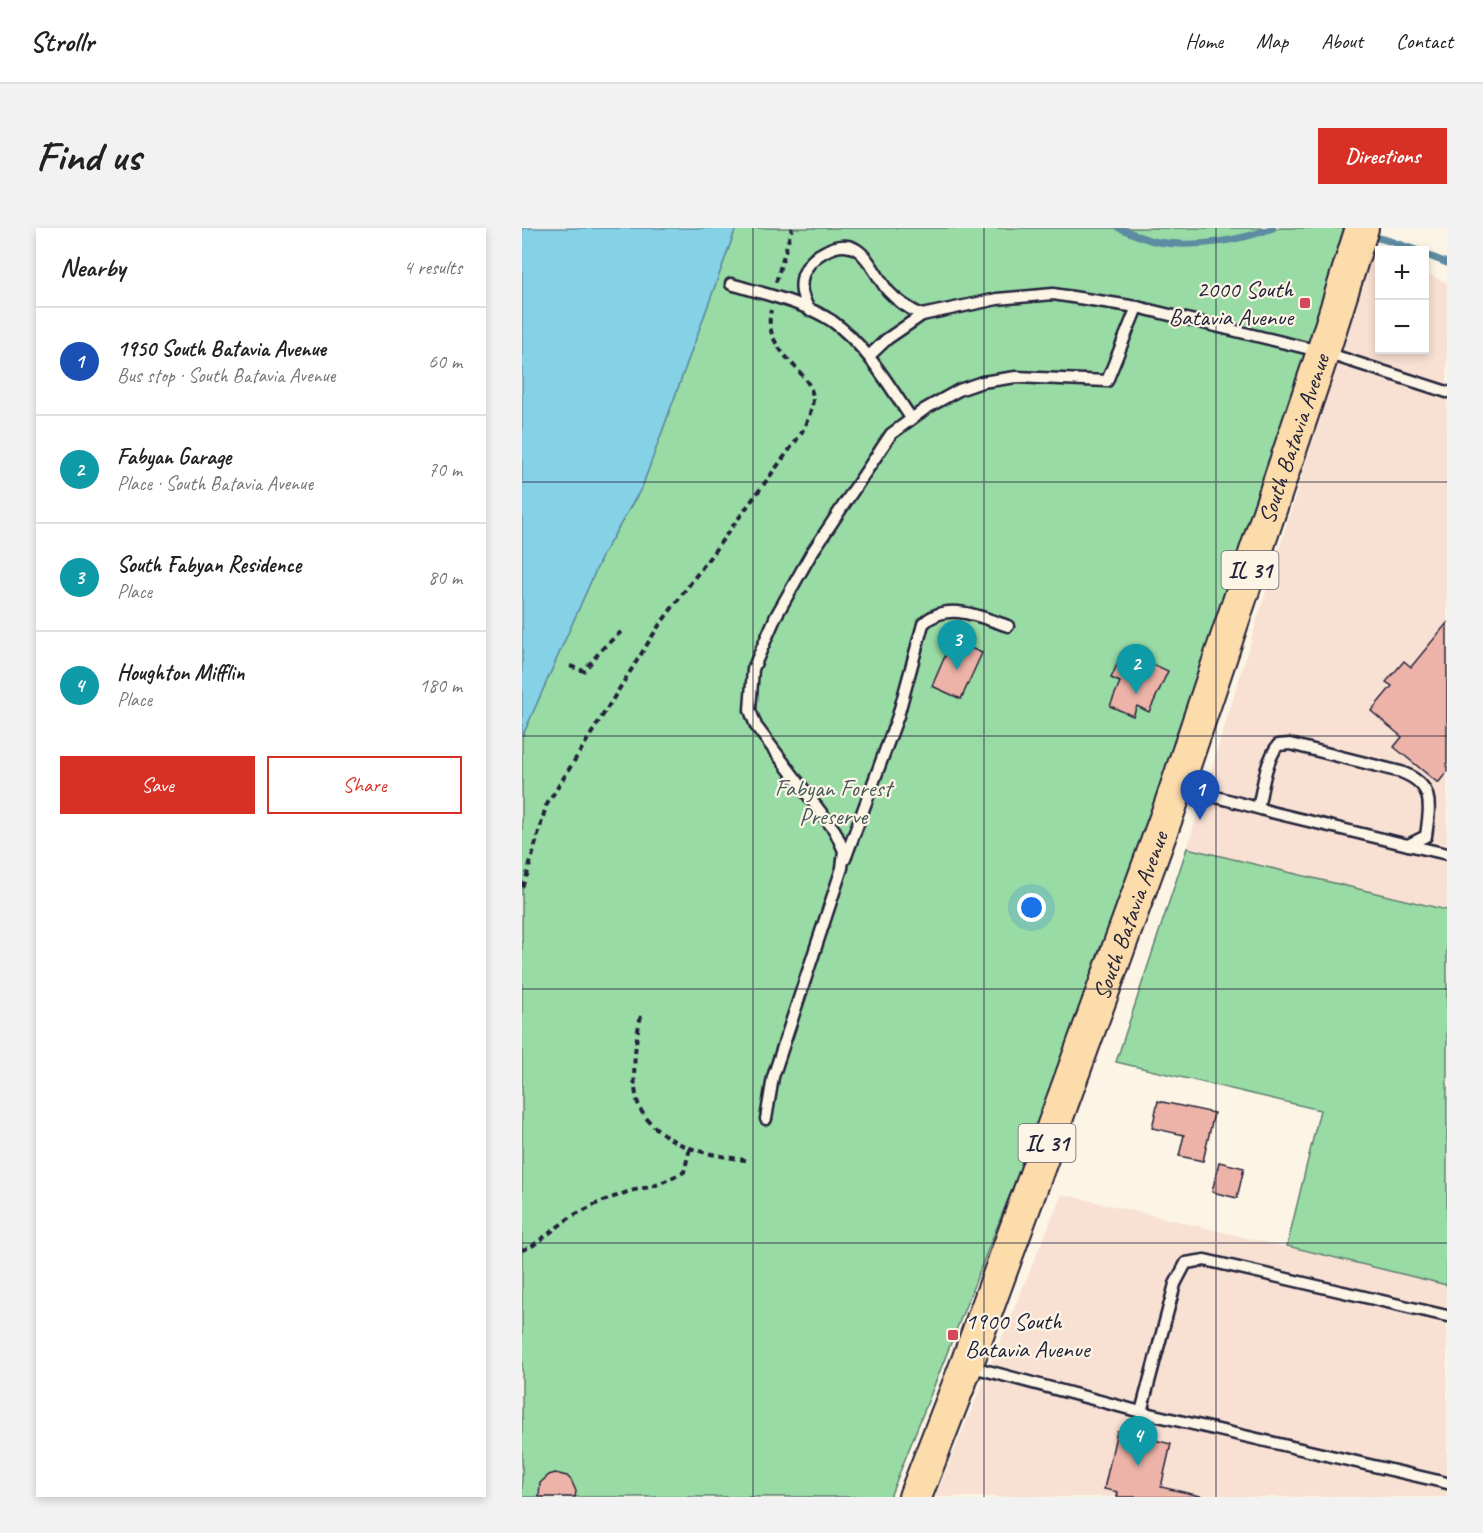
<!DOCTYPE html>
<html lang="en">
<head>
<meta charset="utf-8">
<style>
	:root { --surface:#fff; --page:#f2f2f2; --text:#222; --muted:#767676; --line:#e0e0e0; --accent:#d93025 }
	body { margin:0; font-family:Caveat,sans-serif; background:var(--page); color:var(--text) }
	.controls { position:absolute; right:18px; top:18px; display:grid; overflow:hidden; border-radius:0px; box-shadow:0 3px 9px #0003 }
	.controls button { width:54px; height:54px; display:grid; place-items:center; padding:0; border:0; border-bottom:2px solid var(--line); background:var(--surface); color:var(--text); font:30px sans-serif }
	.you { position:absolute; left:510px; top:680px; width:21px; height:21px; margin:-15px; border:4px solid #fff; border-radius:50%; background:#1a73e8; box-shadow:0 0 0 9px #1a73e833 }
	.badge { display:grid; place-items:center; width:39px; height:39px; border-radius:50%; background:var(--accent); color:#fff; font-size:20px; font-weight:700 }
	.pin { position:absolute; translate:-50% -50px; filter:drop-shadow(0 2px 3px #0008) }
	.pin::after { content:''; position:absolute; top:32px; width:21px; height:18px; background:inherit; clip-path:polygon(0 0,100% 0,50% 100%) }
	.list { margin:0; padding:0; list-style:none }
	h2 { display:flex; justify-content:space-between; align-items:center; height:78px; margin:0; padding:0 24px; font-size:26px }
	h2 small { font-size:20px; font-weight:400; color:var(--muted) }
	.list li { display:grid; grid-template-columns:39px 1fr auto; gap:18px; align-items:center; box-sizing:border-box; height:108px; padding:0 24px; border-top:2px solid var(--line) }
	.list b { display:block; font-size:22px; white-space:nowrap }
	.list p { margin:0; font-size:20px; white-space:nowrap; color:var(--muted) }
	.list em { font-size:20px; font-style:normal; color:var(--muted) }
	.actions { display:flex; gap:12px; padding:18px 24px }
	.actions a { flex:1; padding:14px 0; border:2px solid var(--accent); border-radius:0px; text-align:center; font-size:21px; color:var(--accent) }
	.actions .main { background:var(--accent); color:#fff }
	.map { position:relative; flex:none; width:925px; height:1269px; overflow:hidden; border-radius:0px }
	header { display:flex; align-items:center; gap:36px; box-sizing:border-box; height:84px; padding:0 30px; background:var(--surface); border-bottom:2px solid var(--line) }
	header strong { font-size:28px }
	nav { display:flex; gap:33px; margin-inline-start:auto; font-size:21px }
	.intro { display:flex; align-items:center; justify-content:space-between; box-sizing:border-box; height:144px; padding:0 36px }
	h1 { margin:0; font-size:42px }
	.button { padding:15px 27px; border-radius:0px; background:var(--accent); color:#fff; font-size:21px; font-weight:700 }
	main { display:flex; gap:36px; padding:0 36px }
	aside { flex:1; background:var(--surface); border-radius:0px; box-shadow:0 3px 9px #0003 }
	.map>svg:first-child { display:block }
</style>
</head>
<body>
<header>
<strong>Strollr</strong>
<nav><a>Home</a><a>Map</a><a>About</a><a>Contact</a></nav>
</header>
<div class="intro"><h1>Find us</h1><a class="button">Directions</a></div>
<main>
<aside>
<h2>Nearby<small>4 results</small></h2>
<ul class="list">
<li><span class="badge" style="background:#1a4fb4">1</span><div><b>1950 South Batavia Avenue</b><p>Bus stop · South Batavia Avenue</p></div><em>60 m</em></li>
<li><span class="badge" style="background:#0f9aa8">2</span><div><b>Fabyan Garage</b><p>Place · South Batavia Avenue</p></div><em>70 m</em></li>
<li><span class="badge" style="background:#0f9aa8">3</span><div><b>South Fabyan Residence</b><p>Place</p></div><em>80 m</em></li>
<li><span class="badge" style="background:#0f9aa8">4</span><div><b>Houghton Mifflin</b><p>Place</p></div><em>180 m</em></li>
</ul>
<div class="actions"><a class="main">Save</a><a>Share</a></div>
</aside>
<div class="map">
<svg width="925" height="1269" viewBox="0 0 925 1269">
	<rect width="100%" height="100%" fill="#fcf5e5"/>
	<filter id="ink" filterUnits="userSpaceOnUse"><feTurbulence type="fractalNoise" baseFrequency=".0167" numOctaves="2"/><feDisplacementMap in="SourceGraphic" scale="12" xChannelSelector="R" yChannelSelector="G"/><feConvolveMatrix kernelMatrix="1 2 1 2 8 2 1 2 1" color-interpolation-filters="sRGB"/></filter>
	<g filter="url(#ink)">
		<!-- built -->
		<g fill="#f8e1d3">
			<polygon points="850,20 857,23 858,122 902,122 903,44 925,55 925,682 665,620"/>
			<polygon points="540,966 925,1057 925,1269 413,1269"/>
		</g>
		<!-- green -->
		<g fill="#99dba5" stroke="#5e7e70" stroke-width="1.5">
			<polygon points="214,0 822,0 702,392 515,898 368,1269 0,1269 0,509 81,326 120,259"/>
			<polygon points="665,620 925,682 925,1057 765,1018 798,882 594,834"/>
		</g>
		<!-- water -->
		<polygon fill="#85d1e5" stroke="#5d8ba1" stroke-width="1.5" points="0,0 214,0 120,259 81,326 0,509"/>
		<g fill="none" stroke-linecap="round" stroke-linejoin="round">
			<!-- stream -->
			<g stroke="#5d8ba1" stroke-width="7">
				<path d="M597 0C610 5 623 12 636 14 673 20 717 13 751 0"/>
				<polyline points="845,7 868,13 894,22"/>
				<polyline points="902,26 925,35"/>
			</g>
		</g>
		<!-- building -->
		<g fill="#edb3a8" stroke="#22223b" stroke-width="1.5">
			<polygon points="925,395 925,544 916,555 872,519 880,509 849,483 870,458 864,454 882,433 889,439"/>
			<polygon points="430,412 460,425 439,471 410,458"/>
			<polygon points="611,427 646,443 627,484 615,478 611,488 588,478 598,454 589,450 599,428 608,432"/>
			<polygon points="636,873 692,885 681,933 657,928 662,907 630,900"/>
			<polygon points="697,934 722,940 715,970 690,964"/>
			<polygon points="595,1203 649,1216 639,1259 683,1269 595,1269 596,1264 582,1261"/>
			<polygon points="33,1245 45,1248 49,1252 54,1263 53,1269 17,1269 18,1255 27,1247"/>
		</g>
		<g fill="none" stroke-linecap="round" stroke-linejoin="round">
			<!-- service casing -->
			<g stroke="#22223b" stroke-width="15">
				<g id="service">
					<path d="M209 56C242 66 281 74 310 93 344 117 366 156 389 190"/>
					<path d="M287 82C281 69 277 62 281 47 285 37 292 29 302 24 339 3 348 40 366 63 376 74 387 81 400 87"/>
					<polyline points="347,128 365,111 400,87 475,71 531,66 615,79 801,124 925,164"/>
					<path d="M658 561C688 567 719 575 749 584L886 617 904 608C908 577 913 557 879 544L768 516 756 517C743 535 741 558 736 580"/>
					<polyline points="886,617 925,626"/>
					<path d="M323 631 376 488 401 396C424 372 459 389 486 398"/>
					<polyline points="244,891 251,849 320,640 322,623 313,603 234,498 228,482 231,441 254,388 289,326 369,206 403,181 437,162 460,154 494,149 585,153 615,79"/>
					<polyline points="447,1138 619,1184 925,1255"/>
					<polyline points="619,1184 653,1056 664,1035 683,1032 925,1088"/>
				</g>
			</g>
			<!-- primary casing -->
			<g stroke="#22223b" stroke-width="36">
				<g id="primary">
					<path id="s1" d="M393 1269 444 1138 648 579 801 124 840 0"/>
				</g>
			</g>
			<!-- path -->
			<g stroke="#22223b" stroke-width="4" stroke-dasharray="6 4.5" stroke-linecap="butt">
				<polyline points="254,54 270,0"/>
				<polyline points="48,438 62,443 80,421 99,404"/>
				<path d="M0 659 5 647 24 578 136 399 279 206C284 195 290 184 291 171 291 142 239 124 249 82"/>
				<path d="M119 788C113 811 107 864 120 884 130 900 150 914 168 920 187 927 208 929 227 933"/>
				<polyline points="0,1022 9,1019 50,988 76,975 108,963 132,958 162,944 168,920"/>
			</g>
			<!-- service -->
			<use href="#service" stroke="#fcf5e5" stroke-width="10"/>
			<!-- primary -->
			<use href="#primary" stroke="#fddcac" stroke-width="32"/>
		</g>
	</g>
	<!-- grid -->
	<path fill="none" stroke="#22223b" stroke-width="1.5" stroke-opacity="0.55" d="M231 0V1269M462 0V1269M694 0V1269M0 254H925M0 508H925M0 761H925M0 1015H925"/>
	<!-- markers -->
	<g fill="#d1495b" stroke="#fcf5e5" stroke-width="2">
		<rect x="777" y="69" width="12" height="12" rx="3"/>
		<rect x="425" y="1101" width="12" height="12" rx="3"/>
	</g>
	<g text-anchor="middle" stroke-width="4.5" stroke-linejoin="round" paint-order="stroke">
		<!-- shield labels -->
		<g fill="#fcf5e5" stroke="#63616e" stroke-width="1.5">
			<rect x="699.5" y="323" width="57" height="38" rx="4.5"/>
			<rect x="496.5" y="896" width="57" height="38" rx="4.5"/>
		</g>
		<g font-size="22" font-weight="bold" fill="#22223b">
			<text x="728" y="350">IL 31</text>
			<text x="525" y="923">IL 31</text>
		</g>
		<!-- poi labels -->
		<g font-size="24" fill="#22223b" stroke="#fcf5e5" text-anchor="end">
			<text x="771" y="69">2000 South<tspan x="771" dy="28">Batavia Avenue</tspan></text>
			<text x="443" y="1101" text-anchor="start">1900 South<tspan x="443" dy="28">Batavia Avenue</tspan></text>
		</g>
		<!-- street labels -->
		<g font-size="24" fill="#22223b" stroke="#fcf5e5">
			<text dy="8" stroke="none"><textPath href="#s1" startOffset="1124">South Batavia Avenue</textPath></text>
			<text dy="8" stroke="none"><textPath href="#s1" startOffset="620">South Batavia Avenue</textPath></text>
		</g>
		<!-- park labels -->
		<g font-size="24" fill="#465a5b" stroke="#fcf5e5">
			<text x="311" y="568">Fabyan Forest<tspan x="311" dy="28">Preserve</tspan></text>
		</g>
	</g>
</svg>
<div class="controls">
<button>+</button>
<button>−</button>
</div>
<div class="you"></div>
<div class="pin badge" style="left:678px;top:592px;background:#1a4fb4">1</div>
<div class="pin badge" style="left:614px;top:466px;background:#0f9aa8">2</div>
<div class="pin badge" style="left:435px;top:442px;background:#0f9aa8">3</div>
<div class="pin badge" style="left:616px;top:1238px;background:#0f9aa8">4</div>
</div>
</main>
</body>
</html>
